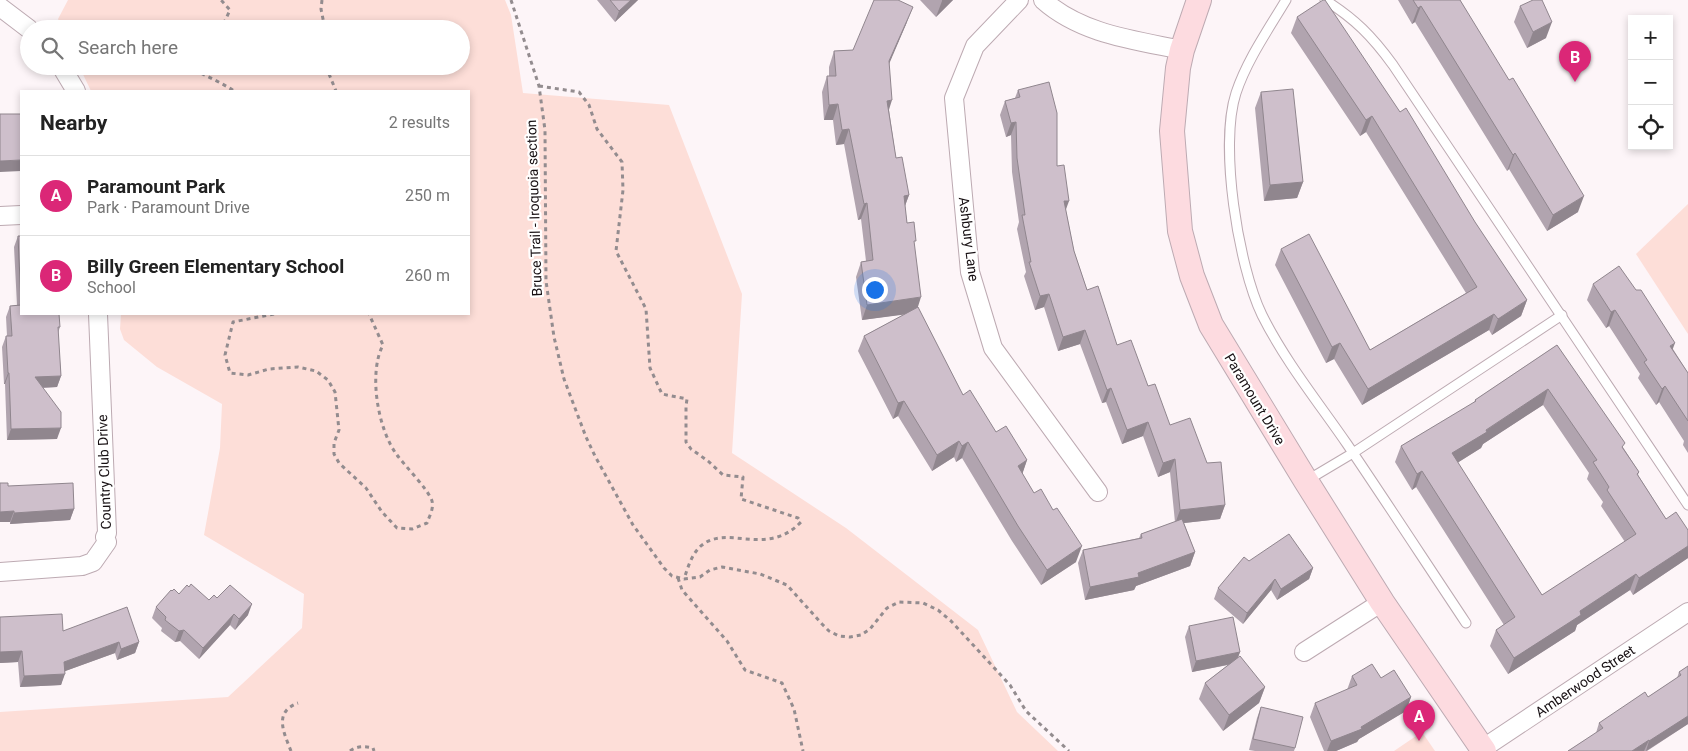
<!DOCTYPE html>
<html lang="en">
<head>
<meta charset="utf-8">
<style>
	:root { --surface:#fff; --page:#f6f6f6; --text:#222; --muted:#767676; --line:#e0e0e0; --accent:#db2777 }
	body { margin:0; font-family:Roboto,sans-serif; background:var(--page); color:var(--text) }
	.controls { position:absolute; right:15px; top:15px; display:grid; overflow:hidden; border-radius:0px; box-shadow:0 2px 8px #0003 }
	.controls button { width:45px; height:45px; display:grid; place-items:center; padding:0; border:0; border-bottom:1px solid var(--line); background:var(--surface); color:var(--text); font:25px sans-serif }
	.you { position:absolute; left:874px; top:289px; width:18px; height:18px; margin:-12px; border:4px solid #fff; border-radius:50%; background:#1a73e8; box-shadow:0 0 0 8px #1a73e833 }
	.badge { display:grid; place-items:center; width:32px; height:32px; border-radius:50%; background:var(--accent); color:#fff; font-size:16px; font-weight:700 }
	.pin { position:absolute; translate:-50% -41px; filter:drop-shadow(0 1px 2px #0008) }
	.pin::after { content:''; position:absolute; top:26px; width:18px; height:15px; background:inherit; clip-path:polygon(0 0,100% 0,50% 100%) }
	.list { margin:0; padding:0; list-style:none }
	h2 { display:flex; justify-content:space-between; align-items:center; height:65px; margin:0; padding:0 20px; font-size:21px }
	h2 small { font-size:16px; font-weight:400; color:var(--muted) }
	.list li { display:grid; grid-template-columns:32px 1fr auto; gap:15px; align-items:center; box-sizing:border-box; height:80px; padding:0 20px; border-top:1px solid var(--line) }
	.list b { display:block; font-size:19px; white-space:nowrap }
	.list p { margin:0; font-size:16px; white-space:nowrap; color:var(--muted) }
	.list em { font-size:16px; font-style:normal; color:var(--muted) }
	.icon { flex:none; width:28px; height:28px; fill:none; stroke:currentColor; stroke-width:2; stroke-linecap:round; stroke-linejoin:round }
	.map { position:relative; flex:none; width:1688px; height:751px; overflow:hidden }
	.search { position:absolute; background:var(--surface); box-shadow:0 2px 8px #0003; left:20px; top:20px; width:450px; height:55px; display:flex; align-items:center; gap:12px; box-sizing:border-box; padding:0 18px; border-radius:28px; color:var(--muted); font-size:19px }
	.panel { position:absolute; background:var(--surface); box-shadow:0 2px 8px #0003; left:20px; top:90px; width:450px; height:225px; border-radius:0px }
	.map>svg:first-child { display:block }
</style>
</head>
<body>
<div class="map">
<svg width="1688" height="751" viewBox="0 0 1688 751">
	<rect width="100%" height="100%" fill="#fdf5f8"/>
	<!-- green -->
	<g fill="#fdded8">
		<polygon points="68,0 505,0 511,15 523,93 669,105 742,294 732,453 846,528 978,630 1017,712 1058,751 0,751 0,712 228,697 302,628 304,594 204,535 220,448 222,404 157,367 124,340 120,329 121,314 469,314 469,91 91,91 79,66 461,66 461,29 63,29 58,19"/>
		<polygon points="1688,204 1688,334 1636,254"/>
		<polygon points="1422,732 1435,751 1394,751"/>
	</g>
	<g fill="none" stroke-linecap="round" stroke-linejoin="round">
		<!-- lane casing -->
		<g stroke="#bdaab2" stroke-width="11">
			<g id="lane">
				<path d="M1286 0C1268 30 1247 60 1236 93 1219 145 1238 265 1262 315 1285 361 1318 402 1347 444 1387 503 1426 563 1466 623"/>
				<path d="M1325 0C1355 19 1372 36 1393 65L1688 505"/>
				<polyline points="1306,481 1353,453 1562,315"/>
			</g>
		</g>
		<!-- street casing -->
		<g stroke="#bdaab2" stroke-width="20">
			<g id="street">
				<polyline points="1019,0 975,46 954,98 970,272 993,348 1098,492"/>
				<path d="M1043 0C1081 34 1134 40 1182 50"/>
				<polyline points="0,7 29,29"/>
				<polyline points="61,66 76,91"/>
				<polyline points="0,216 21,215"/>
				<polyline points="0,572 82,566 93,562 107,542 105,537 107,533 98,314"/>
				<polyline points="1304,652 1382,602"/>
				<polyline points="1482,749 1688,612"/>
			</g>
		</g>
		<!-- secondary casing -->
		<g stroke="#bdaab2" stroke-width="26">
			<polyline id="secondary" points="1199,0 1182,50 1178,68 1172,131 1180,231 1192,276 1211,325 1306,481 1382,602 1484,751"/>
		</g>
		<!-- path -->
		<g stroke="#938c8f" stroke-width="3" stroke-dasharray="4 4" stroke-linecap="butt">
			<polyline points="322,0 321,9 325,29"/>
			<polyline points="511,0 539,86 545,130 546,281 554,337 564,379 586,437 595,456 633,525 664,568 672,576 684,579 700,577 710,570 722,567 760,574 787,585 822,624 829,631 839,636 850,637 861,635 870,629 887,608 899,602 923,603 938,610 951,621 1010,685 1026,711 1069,751"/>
			<polyline points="218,29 223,25 230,10 221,0"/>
			<path d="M187 66C203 75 219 81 234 91"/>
			<polyline points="328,66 329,74 336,91"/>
			<path d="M539 86 579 92 589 105 597 129 622 162 623 190 616 251 646 309 650 368 662 394 687 399 686 406V442L691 449 708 461 723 475 743 477 741 499 798 518 801 522C766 558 729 524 702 545 692 553 688 567 684 579"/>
			<path d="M274 314 233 322 225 355 230 373 248 375 269 369 298 367 316 371 328 380 335 392 339 430 334 443V454L339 463 366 488 382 512 397 528 412 529 427 523C429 517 434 509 432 501 428 489 405 466 397 455 378 430 368 373 383 345L369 314"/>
			<polyline points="678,578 682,590 727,641 745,670 782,683 794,709 803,751"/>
			<path d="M291 751C284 733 273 712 298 703"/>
			<path d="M350 751C357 746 364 746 373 748L374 751"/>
		</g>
		<!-- lane -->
		<use href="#lane" stroke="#fff" stroke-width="9"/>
		<!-- street -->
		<use href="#street" stroke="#fff" stroke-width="18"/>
		<!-- secondary -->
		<use href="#secondary" stroke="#fddbe0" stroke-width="24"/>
	</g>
	<!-- wall -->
	<g fill="#b1a4af" fill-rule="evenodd">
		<polygon points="597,0 638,0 615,22"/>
		<polygon points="920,0 953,0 936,17"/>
		<polygon points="1398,0 1460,0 1578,212 1547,231 1509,169 1507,171 1415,22 1412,24"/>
		<polygon points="1520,6 1546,38 1527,48 1514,22"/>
		<polygon points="1297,17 1400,112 1527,300 1521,316 1492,335 1489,330 1362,405 1334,359 1326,363 1275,265 1281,249 1370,350 1466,293 1366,132 1360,136 1291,33"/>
		<polygon points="907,22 889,63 889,110 896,158 909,195 905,206 907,223 914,245 918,308 963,395 996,432 1027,460 1022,474 1076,562 1041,585 1012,541 962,458 956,462 954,457 932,471 898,416 893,419 858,351 864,336 905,314 862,320 856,277 861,262 866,261 861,219 858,220 844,144 836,145 833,120 824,120 822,92 827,76 829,76 829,67 834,51 853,50"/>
		<polygon points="1018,90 1057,166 1074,251 1087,290 1117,345 1148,386 1170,425 1207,463 1225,505 1220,519 1184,523 1195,552 1190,566 1136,586 1134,590 1085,600 1078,563 1083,550 1139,538 1141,534 1175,522 1170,472 1158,477 1143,436 1122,444 1106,402 1102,403 1080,344 1058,351 1044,307 1035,310 1024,276 1026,272 1017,229 1019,222 1012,172 1011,135 1006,137 1000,115 1005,101 1015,98"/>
		<polygon points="1261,92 1303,182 1297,198 1264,201 1255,108"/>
		<polygon points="18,236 60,327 58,333 61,376 57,387 43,388 57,439 7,440 5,384 4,384 2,347 6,336 7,336 6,317 10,306 17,305 14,247"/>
		<polygon points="1593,284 1673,349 1688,373 1688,453 1683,445 1684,441 1659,402 1656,405 1638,378 1640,374 1609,326 1606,328 1587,300"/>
		<path d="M1557 345 1639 472 1638 475 1666 519 1688 530V558L1633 595 1630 590 1577 625 1575 631 1508 674 1490 646 1496 630 1504 625 1416 487 1412 490 1395 462 1401 446 1474 403 1475 400ZM1543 405 1589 473 1587 479 1603 502 1601 506 1625 542 1542 595 1457 463 1481 448 1483 444Z"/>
		<polygon points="0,483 74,509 70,520 10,524 10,522 0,522"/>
		<polygon points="1249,561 1313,568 1309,579 1277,600 1271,590 1243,624 1214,599 1218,588"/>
		<polygon points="172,591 179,594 209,600 217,598 248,615 235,630 230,625 199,659 180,641 175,642 161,631 162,628 152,618 156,607"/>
		<polygon points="0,617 63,631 139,642 135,653 117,660 115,653 65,671 61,685 20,687 18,662 0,663"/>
		<polygon points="1189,626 1240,652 1238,657 1265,687 1259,703 1223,731 1199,699 1205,683 1228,665 1192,672 1185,637"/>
		<polygon points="1688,666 1688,724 1647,751 1568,751 1596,733 1599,723 1648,697 1677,678 1679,672"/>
		<polygon points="1352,676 1381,678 1411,697 1406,711 1359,739 1357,742 1336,751 1324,751 1310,717 1315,703 1347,690"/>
		<polygon points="1261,707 1295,748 1294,751 1255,751 1249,750 1257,718"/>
	</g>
	<!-- shaded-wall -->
	<g fill="#90868e">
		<polygon points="631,0 638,0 615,22 619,11"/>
		<polygon points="942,0 953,0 936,17 942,1"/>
		<polygon points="1421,6 1415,22 1412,24 1418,8"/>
		<polygon points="913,7 907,22 884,76 889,61"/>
		<polygon points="1552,22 1546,38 1527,48 1533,32"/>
		<polygon points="892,100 887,116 887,101"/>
		<polygon points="838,104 833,120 824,120 829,105"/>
		<polygon points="1372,116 1366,132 1360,136 1366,120"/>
		<polygon points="1016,122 1011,135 1006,137 1011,123"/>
		<polygon points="849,129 844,144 836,145 842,130"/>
		<polygon points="1515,153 1509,169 1507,171 1513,155"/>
		<polygon points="21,160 21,171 0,172 0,161"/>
		<polygon points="1303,182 1297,198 1264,201 1270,185"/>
		<polygon points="909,195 903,211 904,196"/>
		<polygon points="1584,196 1578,212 1547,231 1553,215"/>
		<polygon points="1064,201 1069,201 1064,215"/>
		<polygon points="867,203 861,219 858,220 864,204"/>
		<polygon points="1049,294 1044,307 1035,310 1040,296"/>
		<polygon points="921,297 916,313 862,320 867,305"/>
		<polygon points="1527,300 1521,316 1492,335 1498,319"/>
		<polygon points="1615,310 1609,326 1606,328 1611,312"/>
		<polygon points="1494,314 1489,330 1362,405 1368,389"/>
		<polygon points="1085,330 1080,344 1058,351 1063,337"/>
		<polygon points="1340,343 1334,359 1326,363 1332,347"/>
		<polygon points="1675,343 1669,359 1670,346"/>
		<polygon points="8,373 9,373 5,384 4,384"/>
		<polygon points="61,376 57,387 31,388 35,377"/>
		<polygon points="1665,386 1659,402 1656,405 1662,389"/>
		<polygon points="1111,388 1106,402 1102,403 1107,390"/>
		<polygon points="1548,389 1543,405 1483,444 1481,448 1446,470 1452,453"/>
		<polygon points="904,401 898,416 893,419 898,403"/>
		<polygon points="1148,422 1143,436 1122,444 1127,430"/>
		<polygon points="61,428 57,439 7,440 11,429"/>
		<polygon points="959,441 954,457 932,471 937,455"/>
		<polygon points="968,442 962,458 956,462 962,446"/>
		<polygon points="1175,459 1170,472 1158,477 1163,463"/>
		<polygon points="1027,460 1022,475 1018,466"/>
		<polygon points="1422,471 1416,487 1412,490 1417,474"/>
		<polygon points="1225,505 1220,519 1175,524 1180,510"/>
		<polygon points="74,509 70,520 10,524 14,513"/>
		<polygon points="14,511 10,522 0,522 0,512"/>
		<polygon points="1082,546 1076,562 1041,585 1047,570"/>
		<polygon points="1688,546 1688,558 1633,595 1639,578"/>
		<polygon points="1195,552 1190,566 1136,586 1134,590 1085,600 1090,587 1138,573"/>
		<polygon points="1313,568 1309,579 1277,600 1281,589"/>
		<polygon points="1636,574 1630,590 1577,625 1575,631 1508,674 1514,658 1580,611"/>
		<polygon points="1275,579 1271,590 1243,624 1247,613"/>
		<polygon points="252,604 248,615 235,630 239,619"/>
		<polygon points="234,614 230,625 199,659 203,648"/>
		<polygon points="184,630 180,641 175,642 179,631"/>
		<polygon points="119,642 115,653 60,673 64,662"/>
		<polygon points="139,642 135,653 117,660 121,649"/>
		<polygon points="22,651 18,662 0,663 0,652"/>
		<polygon points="1240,652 1236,663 1192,672 1196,661"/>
		<polygon points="65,674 61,685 20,687 24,676"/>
		<polygon points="1265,687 1259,703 1223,731 1229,715"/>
		<polygon points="1411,697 1406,711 1359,739 1357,742 1336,751 1327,751 1331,741 1361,727"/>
		<polygon points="1688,716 1688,724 1646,751 1649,741"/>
		<polygon points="1649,740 1644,751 1632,751"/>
	</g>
	<!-- building -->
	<g fill="#cebfcb" stroke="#90868e" fill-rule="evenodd">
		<polygon points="610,0 631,0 619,11"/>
		<polygon points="874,0 898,0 913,7 889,61 892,100 887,101 896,158 902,157 909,195 904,196 907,223 914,222 916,241 914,241 921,297 867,305 861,262 873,260 867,203 864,204 849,129 842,130 838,104 829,105 827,76 836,76 834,51 853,50"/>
		<polygon points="1323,0 1325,0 1400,112 1406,108 1475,222 1527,300 1498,319 1494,314 1368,389 1340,343 1332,347 1281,249 1309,234 1370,350 1477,287 1372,116 1366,120 1297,17"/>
		<polygon points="1413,0 1460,0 1509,80 1513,78 1584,196 1553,215 1515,153 1513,155 1421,6 1418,8"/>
		<polygon points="1533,0 1542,0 1552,22 1533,32 1520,6"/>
		<polygon points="1049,82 1057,113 1057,166 1064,165 1069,201 1064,201 1074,251 1087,290 1098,286 1117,345 1131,340 1148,386 1155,384 1170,425 1190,418 1207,463 1221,462 1225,505 1180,510 1175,459 1163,463 1148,422 1127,430 1111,388 1107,390 1085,330 1063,337 1049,294 1040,296 1029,262 1031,262 1022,215 1025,215 1017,158 1016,122 1011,123 1005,101 1020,97 1018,90"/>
		<polygon points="1293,89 1303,182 1270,185 1261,92"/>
		<polygon points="0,114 21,114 21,160 0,161"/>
		<polygon points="18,236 21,236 21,303"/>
		<polygon points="1619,266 1636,290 1641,290 1675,343 1670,346 1688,373 1688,421 1665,386 1662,389 1644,362 1647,360 1615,310 1611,312 1593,284"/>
		<polygon points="21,305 21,314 59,314 60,327 58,327 61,376 35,377 61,412 61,428 11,429 9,373 8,373 6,336 12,336 10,306"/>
		<polygon points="918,307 963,395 970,390 996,432 1006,426 1027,460 1018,466 1034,493 1041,489 1053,510 1057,508 1082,546 1047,570 1018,526 968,442 962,446 959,441 937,455 904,401 898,403 864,336"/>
		<path d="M1557 345 1625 443 1622 447 1639 472 1637 474 1666 519 1676 512 1688 530V546L1639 578 1636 574 1580 611 1581 615 1514 658 1496 630 1515 617 1422 471 1417 474 1401 446 1476 401 1475 400ZM1548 389 1597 460 1593 462 1609 487 1607 490 1636 534 1542 595 1452 453 1487 432 1486 430Z"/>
		<polygon points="0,483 8,483 8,486 73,483 74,509 14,513 14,511 0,512"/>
		<polygon points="1182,519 1195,552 1138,573 1139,577 1090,587 1083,550 1142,538 1141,534"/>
		<polygon points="1289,534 1313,568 1281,589 1275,579 1247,613 1218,588 1244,557 1249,561"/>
		<polygon points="191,584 209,600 214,595 217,598 230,585 252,604 239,619 234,614 203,648 184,630 179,631 165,620 166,617 156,607 171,590 172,591 174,589 179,594 187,585 189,587"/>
		<polygon points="127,607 139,642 121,649 119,642 64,662 65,674 24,676 22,651 0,652 0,617 62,614 63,631"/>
		<polygon points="1233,617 1240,652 1196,661 1189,626"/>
		<polygon points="1240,656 1265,687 1229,715 1205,683"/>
		<polygon points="1372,664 1381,678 1394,670 1411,697 1361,727 1362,729 1331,741 1315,703 1357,685 1352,676"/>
		<polygon points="1688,666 1688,716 1649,741 1649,740 1632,751 1568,751 1603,728 1599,723 1645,692 1648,697 1681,675 1679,672"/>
		<polygon points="1261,707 1303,717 1295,748 1253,739"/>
	</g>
	<g text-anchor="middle" stroke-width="4.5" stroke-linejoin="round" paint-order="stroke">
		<!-- street labels -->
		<g font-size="14" fill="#171013" stroke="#fff">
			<text transform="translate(534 208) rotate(-92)" y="5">Bruce Trail - Iroquoia section</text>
			<text transform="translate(969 239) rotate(83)" y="5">Ashbury Lane</text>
			<text transform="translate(1255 399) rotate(59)" y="5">Paramount Drive</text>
			<text transform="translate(104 472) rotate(-92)" y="5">Country Club Drive</text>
			<text transform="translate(1585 681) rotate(-34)" y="5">Amberwood Street</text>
		</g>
	</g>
</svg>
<div class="controls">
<button>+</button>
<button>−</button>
<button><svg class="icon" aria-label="locate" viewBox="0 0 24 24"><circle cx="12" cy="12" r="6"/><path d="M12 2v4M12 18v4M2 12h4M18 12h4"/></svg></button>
</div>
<div class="you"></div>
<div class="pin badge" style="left:1419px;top:741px">A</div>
<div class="pin badge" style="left:1575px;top:82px">B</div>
<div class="search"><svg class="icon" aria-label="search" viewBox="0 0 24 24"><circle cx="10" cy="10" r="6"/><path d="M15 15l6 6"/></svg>Search here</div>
<section class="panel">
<h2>Nearby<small>2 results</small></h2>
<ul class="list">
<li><span class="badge">A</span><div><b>Paramount Park</b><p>Park · Paramount Drive</p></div><em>250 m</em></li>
<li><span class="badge">B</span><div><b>Billy Green Elementary School</b><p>School</p></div><em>260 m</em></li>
</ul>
</section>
</div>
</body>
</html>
